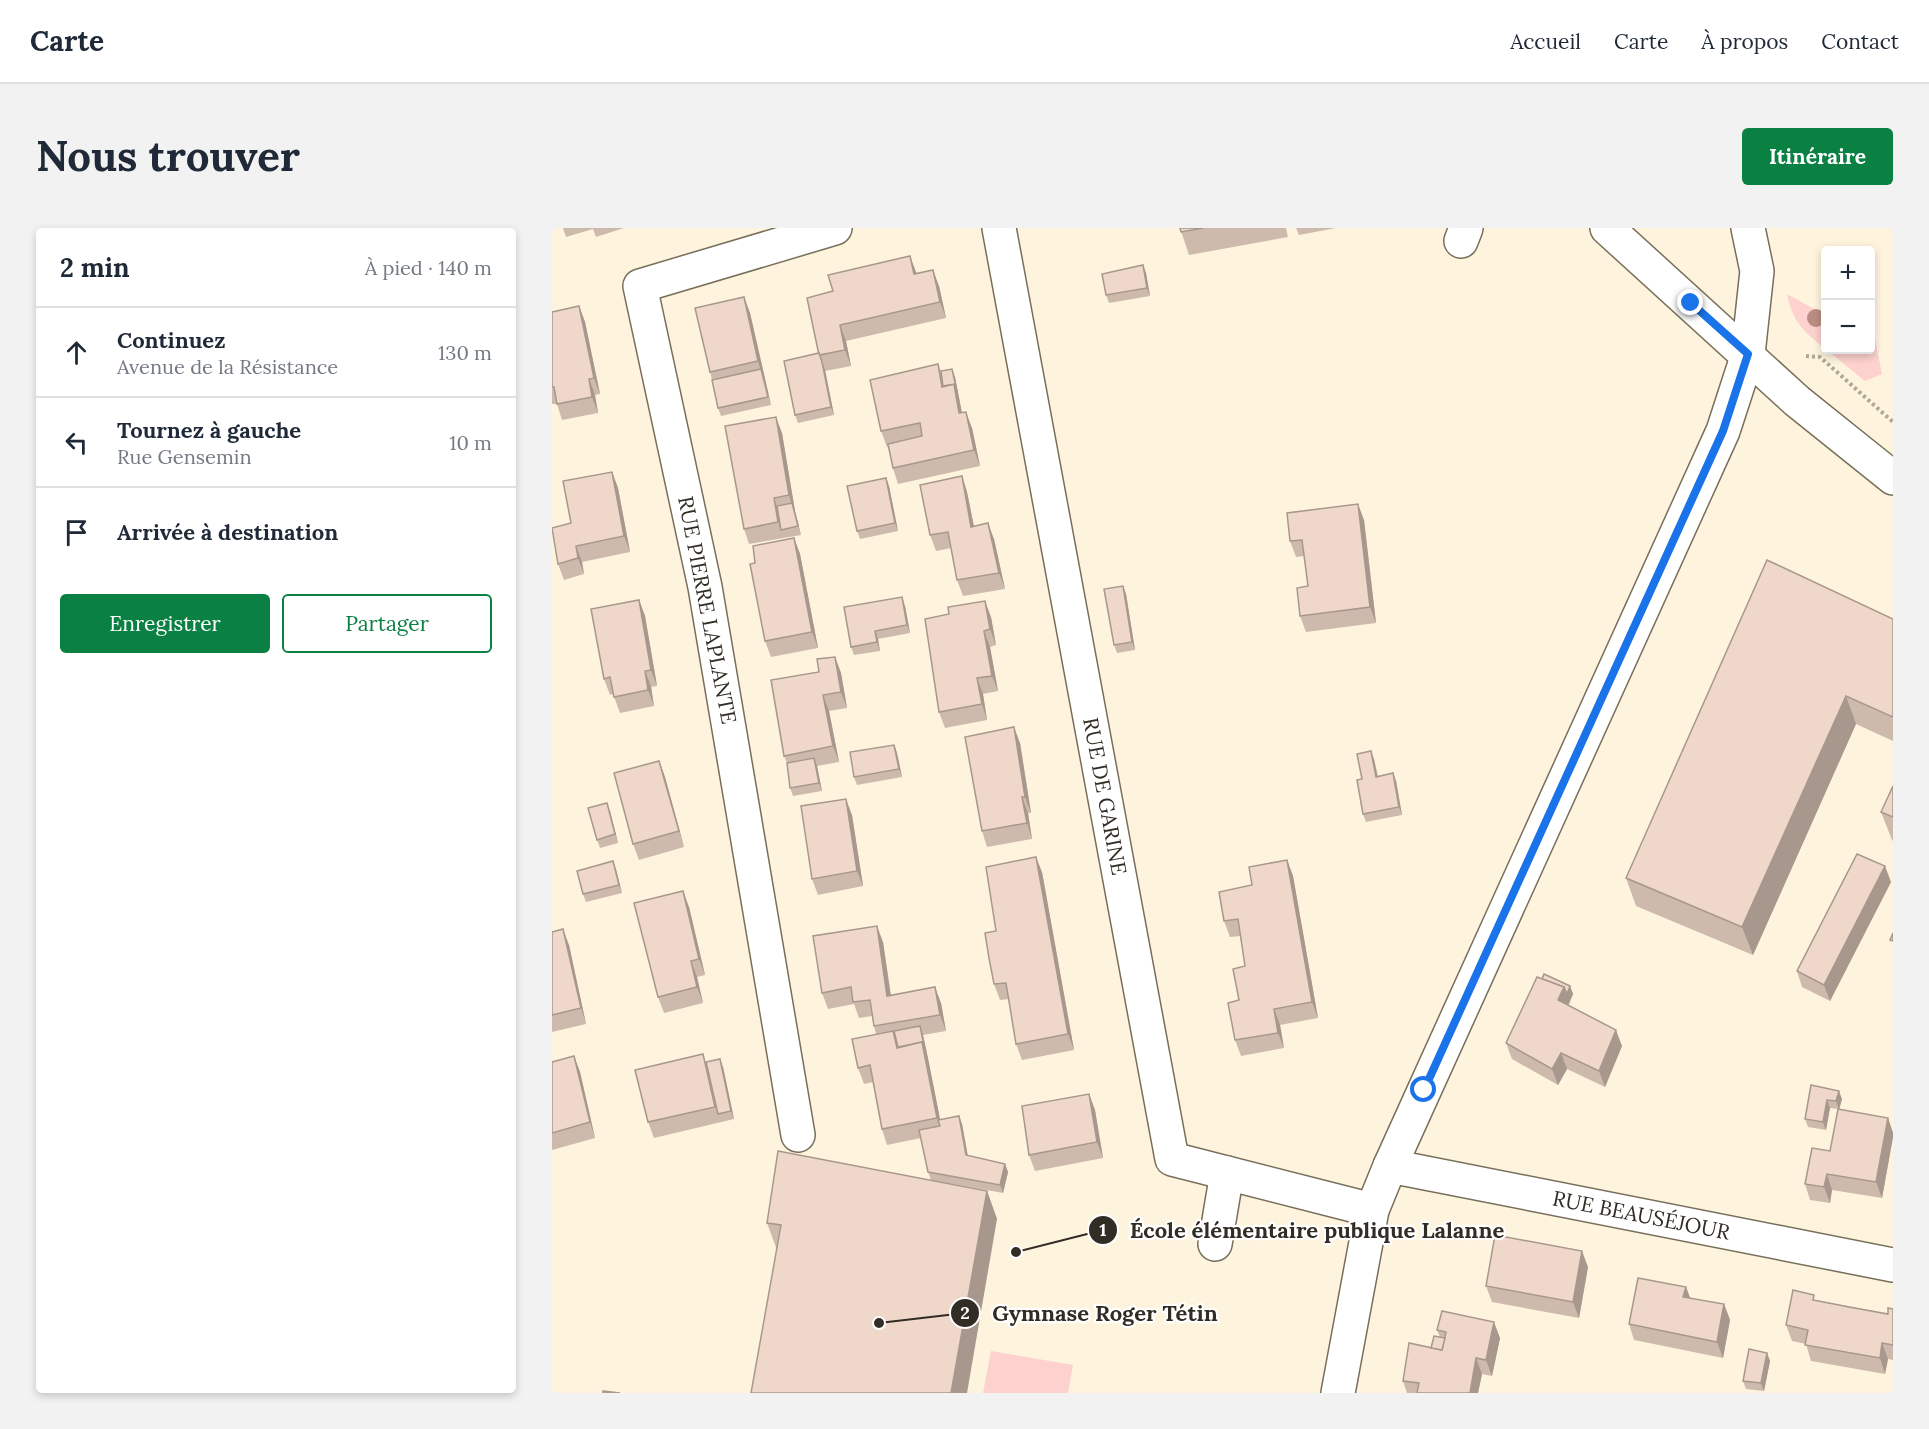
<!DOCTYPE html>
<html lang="fr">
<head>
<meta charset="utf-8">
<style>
	:root { --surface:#fff; --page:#f2f2f3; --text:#1f2937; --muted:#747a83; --line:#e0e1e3; --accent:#0b8043 }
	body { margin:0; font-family:Lora,serif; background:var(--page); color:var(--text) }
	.controls { position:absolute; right:18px; top:18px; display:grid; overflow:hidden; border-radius:6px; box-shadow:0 3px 9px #0003 }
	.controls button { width:54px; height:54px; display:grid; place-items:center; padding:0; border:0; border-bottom:2px solid var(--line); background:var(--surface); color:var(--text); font:30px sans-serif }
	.stop { position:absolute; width:18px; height:18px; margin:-14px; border:4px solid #1a73e8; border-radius:50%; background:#fff }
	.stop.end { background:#1a73e8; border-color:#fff; box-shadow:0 2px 6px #0008 }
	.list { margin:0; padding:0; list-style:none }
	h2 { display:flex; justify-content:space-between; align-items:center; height:78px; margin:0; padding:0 24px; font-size:26px }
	h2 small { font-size:20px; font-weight:400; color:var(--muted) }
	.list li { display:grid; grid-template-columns:39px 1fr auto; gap:18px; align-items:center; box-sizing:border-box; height:90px; padding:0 24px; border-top:2px solid var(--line) }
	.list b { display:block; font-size:22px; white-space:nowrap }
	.list p { margin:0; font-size:20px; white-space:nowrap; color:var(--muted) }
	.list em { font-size:20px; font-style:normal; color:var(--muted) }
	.actions { display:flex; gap:12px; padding:18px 24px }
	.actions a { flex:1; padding:14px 0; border:2px solid var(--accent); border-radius:6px; text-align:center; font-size:21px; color:var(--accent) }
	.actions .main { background:var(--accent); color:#fff }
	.icon { flex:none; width:33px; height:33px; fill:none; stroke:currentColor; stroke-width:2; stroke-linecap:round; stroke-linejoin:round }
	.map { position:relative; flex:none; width:1341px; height:1165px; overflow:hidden; border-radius:6px }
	header { display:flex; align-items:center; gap:36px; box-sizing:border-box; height:84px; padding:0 30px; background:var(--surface); border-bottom:2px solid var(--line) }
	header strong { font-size:28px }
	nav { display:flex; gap:33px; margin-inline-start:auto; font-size:21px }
	.intro { display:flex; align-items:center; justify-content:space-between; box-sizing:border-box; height:144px; padding:0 36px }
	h1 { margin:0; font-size:42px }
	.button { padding:15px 27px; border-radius:6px; background:var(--accent); color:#fff; font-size:21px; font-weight:700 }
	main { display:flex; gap:36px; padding:0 36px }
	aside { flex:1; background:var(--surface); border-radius:6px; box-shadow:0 3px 9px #0003 }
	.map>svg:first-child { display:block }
</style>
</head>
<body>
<header>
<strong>Carte</strong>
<nav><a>Accueil</a><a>Carte</a><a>À propos</a><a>Contact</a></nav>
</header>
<div class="intro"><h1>Nous trouver</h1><a class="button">Itinéraire</a></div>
<main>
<aside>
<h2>2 min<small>À pied · 140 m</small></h2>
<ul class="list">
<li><svg class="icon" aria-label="ahead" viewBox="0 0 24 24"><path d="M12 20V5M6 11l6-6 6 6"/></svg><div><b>Continuez</b><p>Avenue de la Résistance</p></div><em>130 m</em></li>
<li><svg class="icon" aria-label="left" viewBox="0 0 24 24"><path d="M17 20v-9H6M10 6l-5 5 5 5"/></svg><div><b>Tournez à gauche</b><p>Rue Gensemin</p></div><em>10 m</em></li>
<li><svg class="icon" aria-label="arrive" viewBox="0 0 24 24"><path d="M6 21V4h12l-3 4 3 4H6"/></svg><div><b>Arrivée à destination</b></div></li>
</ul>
<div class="actions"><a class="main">Enregistrer</a><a>Partager</a></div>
</aside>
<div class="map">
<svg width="1341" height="1165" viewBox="0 0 1341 1165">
	<rect width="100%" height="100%" fill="#fef4dd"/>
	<!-- green -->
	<g fill="#fcd1ce">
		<path d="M1235 66 1273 87V121C1251 102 1241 95 1235 66Z"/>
		<polygon points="1319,92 1330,146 1313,153 1275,122 1318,122"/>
		<polygon points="439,1123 521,1137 516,1165 431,1165"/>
	</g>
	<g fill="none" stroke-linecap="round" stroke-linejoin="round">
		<!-- minor casing -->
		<g stroke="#786f5b" stroke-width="36">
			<g id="minor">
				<path id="s1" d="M447 0 620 931 820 982"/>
				<polyline points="1055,0 1245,173 1341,250"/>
				<polyline points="909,13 914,0"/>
				<polyline points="246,907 153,359 88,58 283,0"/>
				<path id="s2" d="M838 938 1341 1037"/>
				<polyline points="663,1016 675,945"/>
				<polyline points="786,1165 820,982 838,938 1171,203 1196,126 1205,43 1196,0"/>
			</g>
		</g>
		<!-- path -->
		<polyline stroke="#afa796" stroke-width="4" stroke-dasharray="3 3" stroke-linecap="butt" points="1254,128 1268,129 1341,194"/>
		<!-- minor -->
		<use href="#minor" stroke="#fff" stroke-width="33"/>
	</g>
	<!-- trees -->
	<circle fill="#ba8d82" cx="1264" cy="90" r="9"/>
	<!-- wall -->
	<g fill="#cebaad">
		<polygon points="11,0 72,0 44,9 41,1 14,9"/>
		<polygon points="628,0 734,0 736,9 637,27"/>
		<polygon points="744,0 784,0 747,7"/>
		<polygon points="591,37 594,45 598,68 557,75 554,67"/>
		<polygon points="365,45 387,58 394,90 294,113 299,138 273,143 273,142 282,187 246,195 243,187 267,125 255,70"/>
		<polygon points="192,69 198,85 219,177 169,188 166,180 160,152 158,144"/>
		<polygon points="27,78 33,94 48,166 43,167 46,185 10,192 5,176 0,176 0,84"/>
		<polygon points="386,136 389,143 400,141 403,149 410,185 420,200 428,238 346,256 341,240 336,219 335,219 329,203"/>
		<polygon points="230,205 243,283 249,307 197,316 192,301"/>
		<polygon points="60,244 66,260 78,324 30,334 32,346 12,352 6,336 19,295"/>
		<polygon points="410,248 415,264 422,298 442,311 453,361 411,368 405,352 399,320 384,323 378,307"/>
		<polygon points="337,258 346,303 308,311 305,303"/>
		<polygon points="812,292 824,395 754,404 748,388 756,358 752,328 744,329 738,313"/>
		<polygon points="242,310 248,326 266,420 219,429 213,413 203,335"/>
		<polygon points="571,358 574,366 583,422 565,425 562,417"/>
		<polygon points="87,372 93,388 105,458 99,459 102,478 68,485 61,466 58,467 52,451"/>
		<polygon points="353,378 358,405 326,411 328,423 302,427 299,419"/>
		<polygon points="397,386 439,389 444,417 438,419 446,463 431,466 435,492 393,500 387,484"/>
		<polygon points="1341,391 1341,513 1304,496 1201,727 1084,678 1074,650"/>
		<polygon points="283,429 289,445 295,480 277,483 287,534 265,538 270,563 241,568 238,560 235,535 232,528"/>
		<polygon points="468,515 479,585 476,585 480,611 435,619 430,603"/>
		<polygon points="342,517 345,525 350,549 305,557 302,549"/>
		<polygon points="822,531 826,548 841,545 844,553 850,587 814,594 811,586 810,551"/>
		<polygon points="107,533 113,549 132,619 87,632 81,616"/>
		<polygon points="1341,558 1341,613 1340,612 1329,584"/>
		<polygon points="58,583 66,615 48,620 45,612"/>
		<polygon points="300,587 311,658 266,667 260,651"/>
		<polygon points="735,632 741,648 766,790 728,797 732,820 689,828 683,812 687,772 693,738 688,708 678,709 672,693 700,657"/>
		<polygon points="61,633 70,665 34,674 31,666"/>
		<polygon points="490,644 522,822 470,832 464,816 457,771 448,772 442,756 444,703"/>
		<polygon points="1339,654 1278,773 1250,759 1245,743"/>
		<polygon points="137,679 153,747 145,749 151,775 112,785 106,769"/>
		<polygon points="0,704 17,717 34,796 0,804"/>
		<polygon points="331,714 339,767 389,775 394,803 371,807 388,892 410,896 416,928 453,936 456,944 451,965 379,952 376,944 369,910 335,917 330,901 321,854 312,856 306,840 324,806 322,798 320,788 307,790 302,776 276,781 270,765"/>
		<polygon points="1018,758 1021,766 1017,777 1070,818 1053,859 1015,841 1006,857 960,831 954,815"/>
		<polygon points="22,828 28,844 43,910 0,922 0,834"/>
		<polygon points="154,834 171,839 182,891 102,910 96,894"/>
		<polygon points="1259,857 1290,871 1287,882 1336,890 1341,905 1341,909 1330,970 1280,962 1278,975 1258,972 1253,956 1278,923 1286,881 1278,880 1274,902 1256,899 1253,891"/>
		<polygon points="537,866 543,882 551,930 483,943 477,927"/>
		<polygon points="435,963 445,991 225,1022 215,995"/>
		<polygon points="1036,1039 1027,1090 940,1074 934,1058"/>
		<polygon points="1134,1059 1138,1070 1172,1076 1178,1092 1171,1130 1082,1112 1077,1096"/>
		<polygon points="1264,1072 1336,1086 1341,1081 1341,1132 1336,1131 1333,1146 1259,1133 1254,1116 1240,1113 1234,1097"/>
		<polygon points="885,1102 948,1110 940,1148 930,1146 926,1165 855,1165 851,1153 888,1109"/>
		<polygon points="1215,1125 1218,1133 1212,1163 1194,1161 1191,1153"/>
	</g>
	<!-- shaded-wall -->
	<g fill="#a7978d">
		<polygon points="358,28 364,44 368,62 362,46"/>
		<polygon points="591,37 594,45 598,68 595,60"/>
		<polygon points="381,42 387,58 394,90 388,74"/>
		<polygon points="192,69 198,85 219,177 206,133"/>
		<polygon points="27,78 33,94 48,166 42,150"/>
		<polygon points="288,97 294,113 299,138 293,122"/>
		<polygon points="270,134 273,142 282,187 279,179"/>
		<polygon points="400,141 403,149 413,201 407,185 402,156"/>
		<polygon points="37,151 43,167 46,185 40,169"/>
		<polygon points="414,184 420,200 428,238 422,222"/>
		<polygon points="224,189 230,205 243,283 249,307 237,267"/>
		<polygon points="60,244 66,260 78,324 72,308"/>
		<polygon points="410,248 415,264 425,315 419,299"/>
		<polygon points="334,250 337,258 346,303 343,295"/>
		<polygon points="222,270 227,286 229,302 226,294"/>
		<polygon points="806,276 812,292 824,395 818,379"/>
		<polygon points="436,295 442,311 453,361 447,345"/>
		<polygon points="242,310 248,326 266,420 260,404"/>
		<polygon points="24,318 30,334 32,346 26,330"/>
		<polygon points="571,358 574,366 583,422 580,414"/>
		<polygon points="350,369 353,378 358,405 355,397"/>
		<polygon points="87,372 93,388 105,458 99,442"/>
		<polygon points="433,373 439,389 444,417 438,401"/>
		<polygon points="323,403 326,411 328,423 325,414"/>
		<polygon points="432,403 438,419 446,463 440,448"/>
		<polygon points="283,429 289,445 295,480 289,464"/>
		<polygon points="93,443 99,459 102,478 96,462"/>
		<polygon points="425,450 431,466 435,492 430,476"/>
		<polygon points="271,467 277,483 287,534 281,518"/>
		<polygon points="1294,468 1304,496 1201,727 1190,699"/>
		<polygon points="462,499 468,515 479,585 473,569"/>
		<polygon points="342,517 345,525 350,549 347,541"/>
		<polygon points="819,523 822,531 827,557 824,549"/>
		<polygon points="262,530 265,538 270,563 267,555"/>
		<polygon points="107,533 113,549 132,619 127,603"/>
		<polygon points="841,545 844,553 850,587 847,579"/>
		<polygon points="470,569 476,585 480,611 475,595"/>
		<polygon points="294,571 300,587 311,658 305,643"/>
		<polygon points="55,575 58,583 66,615 63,606"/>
		<polygon points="484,629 490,644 522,822 516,806"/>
		<polygon points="735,632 741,648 766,790 760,774"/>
		<polygon points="61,633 64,641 70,665 67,657"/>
		<polygon points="1333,638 1339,654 1278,773 1272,757"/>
		<polygon points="131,663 137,679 153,747 147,731"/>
		<polygon points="325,698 331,714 341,784 335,768"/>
		<polygon points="11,701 17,717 34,796 29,780"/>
		<polygon points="139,733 145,749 151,775 145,759"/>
		<polygon points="1018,758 1021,766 1011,788 1006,772 1012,759"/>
		<polygon points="383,759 389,775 394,803 388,787"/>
		<polygon points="722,781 728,797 732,820 726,805"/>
		<polygon points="368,798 371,807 376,830 391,906 385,890"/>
		<polygon points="1064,802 1070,818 1053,859 1047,843"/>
		<polygon points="1009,825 1015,841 1006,857 1000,841"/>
		<polygon points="22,828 28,844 43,910 38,894"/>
		<polygon points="168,831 171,839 182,891 179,883"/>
		<polygon points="1287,863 1290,871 1287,882 1284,873"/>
		<polygon points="537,866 543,882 551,930 545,914"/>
		<polygon points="1275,872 1278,880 1274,902 1271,894"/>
		<polygon points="407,888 410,896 417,935 414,927"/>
		<polygon points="1336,890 1341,905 1341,909 1330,970 1324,954"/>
		<polygon points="453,936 456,944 451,965 448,957"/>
		<polygon points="1275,946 1280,962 1278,975 1272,959"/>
		<polygon points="435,963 445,991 415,1165 399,1165"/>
		<polygon points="1030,1023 1036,1039 1027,1090 1021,1074"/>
		<polygon points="1134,1059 1140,1075 1131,1069"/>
		<polygon points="1172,1076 1178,1092 1171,1130 1165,1114"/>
		<polygon points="942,1094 948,1110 940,1148 934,1132"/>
		<polygon points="1330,1115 1336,1131 1333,1146 1328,1130"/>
		<polygon points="1215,1125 1218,1133 1212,1163 1209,1155"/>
		<polygon points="924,1130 930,1146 926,1165 918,1165"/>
	</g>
	<!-- building -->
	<g fill="#efd8c9" stroke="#a7978d" stroke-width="1.5">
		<polygon points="628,0 651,0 629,4"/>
		<polygon points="358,28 362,46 381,42 388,74 288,97 293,122 267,127 255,70 281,63 276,47"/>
		<polygon points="591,37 595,60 554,67 550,46"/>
		<polygon points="192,69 206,133 158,144 143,80"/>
		<polygon points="27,78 42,150 37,151 40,169 5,176 2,159 0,159 0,84"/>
		<polygon points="267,125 270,134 279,179 243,187 232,133"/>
		<polygon points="386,136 390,159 402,156 407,185 414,184 422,222 341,240 336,216 370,208 368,195 329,203 318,152"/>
		<polygon points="209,141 216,169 166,180 160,152"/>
		<polygon points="400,141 405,164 402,156 391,158 389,143"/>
		<polygon points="224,189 237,267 222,270 226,294 192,301 173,198"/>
		<polygon points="60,244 72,308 24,318 26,330 6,336 0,300 19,295 11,253"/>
		<polygon points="410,248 419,299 436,295 447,345 405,352 396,304 378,307 368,257"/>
		<polygon points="334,250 343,295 305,303 295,258"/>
		<polygon points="240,275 246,298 229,302 225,278"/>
		<polygon points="806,276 818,379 748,388 745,360 756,358 750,312 738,313 735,285"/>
		<polygon points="242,310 260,404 213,413 198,336 203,335 201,318"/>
		<polygon points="1215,332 1341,391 1341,489 1294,468 1190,699 1074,650"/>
		<polygon points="571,358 580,414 562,417 552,361"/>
		<polygon points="350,369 355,397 323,403 325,414 299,419 292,379"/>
		<polygon points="87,372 99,442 93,443 96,462 62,469 58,449 52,451 39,381"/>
		<polygon points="433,373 438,401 432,403 440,448 425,450 430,476 387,484 373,391 397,386 396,379"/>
		<polygon points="283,429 289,464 271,467 281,518 232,528 219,452 267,444 265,431"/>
		<polygon points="462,499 473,569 470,569 475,595 430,603 413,509"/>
		<polygon points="342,517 347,541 302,549 298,524"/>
		<polygon points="819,523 824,549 841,545 847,579 811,586 805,552 810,551 805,526"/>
		<polygon points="262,530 267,555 238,560 235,535"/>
		<polygon points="107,533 127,603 81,616 62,545"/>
		<polygon points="1341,558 1341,589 1329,584"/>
		<polygon points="294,571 305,643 260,651 249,578"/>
		<polygon points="55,575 63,606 45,612 36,580"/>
		<polygon points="1305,626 1333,638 1272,757 1245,743"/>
		<polygon points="484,629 516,806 464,816 454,755 442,756 437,730 433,705 444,703 434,639"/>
		<polygon points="735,632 760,774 722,781 726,805 683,812 676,775 687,772 681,741 693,738 686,691 672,693 667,664 700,657 697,639"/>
		<polygon points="61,633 67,657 31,666 25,643"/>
		<polygon points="131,663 147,731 139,733 145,759 106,769 82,675"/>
		<polygon points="325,698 335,768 383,759 388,787 322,798 318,772 301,774 299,759 270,765 261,708"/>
		<polygon points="11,701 29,780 0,787 0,704"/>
		<polygon points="1341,705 1341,713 1338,712"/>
		<polygon points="992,746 1018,758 1015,766 1012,759 990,751"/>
		<polygon points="985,749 1012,759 1006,772 1064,802 1047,843 1009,825 1000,841 954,815"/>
		<polygon points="368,798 373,822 370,814 346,819 342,803"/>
		<polygon points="341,803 345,820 370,814 385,890 330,901 318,837 306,840 300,811"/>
		<polygon points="151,826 163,879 96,894 83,842"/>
		<polygon points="22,828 38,894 0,905 0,834"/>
		<polygon points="168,831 179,883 166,886 154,834"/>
		<polygon points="1259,857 1287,863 1284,873 1275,872 1271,894 1253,891"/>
		<polygon points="537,866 545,914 477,927 470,878"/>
		<polygon points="1286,881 1336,890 1324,954 1275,946 1272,959 1253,956 1260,920 1278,923"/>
		<polygon points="407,888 414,927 453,936 448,957 376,944 367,902 388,898 386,892"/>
		<polygon points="226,923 435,963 399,1165 199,1165 229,997 215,995"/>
		<polygon points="943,1007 1030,1023 1021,1074 934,1058"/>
		<polygon points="1086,1050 1134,1059 1131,1069 1172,1076 1165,1114 1077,1096"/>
		<polygon points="1241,1062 1262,1067 1261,1072 1297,1079 1336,1086 1336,1080 1341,1081 1341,1117 1330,1115 1328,1130 1253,1117 1256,1102 1234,1097"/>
		<polygon points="890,1083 942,1094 934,1132 924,1130 918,1165 865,1165 867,1155 851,1153 857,1115 890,1122 894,1104 885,1102"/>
		<polygon points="882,1108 893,1110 890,1122 879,1120"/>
		<polygon points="1197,1121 1215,1125 1209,1155 1191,1153"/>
		<polygon points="51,1163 68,1165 51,1165"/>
	</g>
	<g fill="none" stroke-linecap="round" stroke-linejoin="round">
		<!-- route -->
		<polyline stroke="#1a73e8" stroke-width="8" points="872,862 1171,203 1196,126 1139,75"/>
	</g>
	<g text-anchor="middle" stroke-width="4.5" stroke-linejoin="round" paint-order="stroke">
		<!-- street labels -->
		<g font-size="21" fill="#312d24" stroke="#fff">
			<text transform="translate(155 382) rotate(79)" y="7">RUE PIERRE LAPLANTE</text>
			<text dy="7" stroke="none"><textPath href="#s1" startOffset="578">RUE DE GARINE</textPath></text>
			<text dy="7" stroke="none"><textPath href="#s2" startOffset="256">RUE BEAUSÉJOUR</textPath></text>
		</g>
	</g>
	<!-- callouts -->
	<path fill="none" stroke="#312d24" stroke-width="2" d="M464 1024L551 1002M327 1095L413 1085"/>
	<g fill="#312d24" stroke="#fff" stroke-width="2">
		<circle cx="464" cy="1024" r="6"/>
		<circle cx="327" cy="1095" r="6"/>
		<circle cx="551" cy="1002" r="15"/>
		<circle cx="413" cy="1085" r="15"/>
	</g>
	<g font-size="18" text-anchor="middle" font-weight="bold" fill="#fff">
		<text x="551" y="1008">1</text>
		<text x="413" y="1091">2</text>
	</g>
	<g font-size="22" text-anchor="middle" font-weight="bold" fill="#312d24" stroke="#fff" stroke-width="4.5" stroke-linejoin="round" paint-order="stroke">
		<text x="765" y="1010">École élémentaire publique Lalanne</text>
		<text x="553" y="1093">Gymnase Roger Tétin</text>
	</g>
</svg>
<div class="controls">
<button>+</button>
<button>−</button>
</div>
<div class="stop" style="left:872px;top:862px"></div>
<div class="stop end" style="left:1139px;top:75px"></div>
</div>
</main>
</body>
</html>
